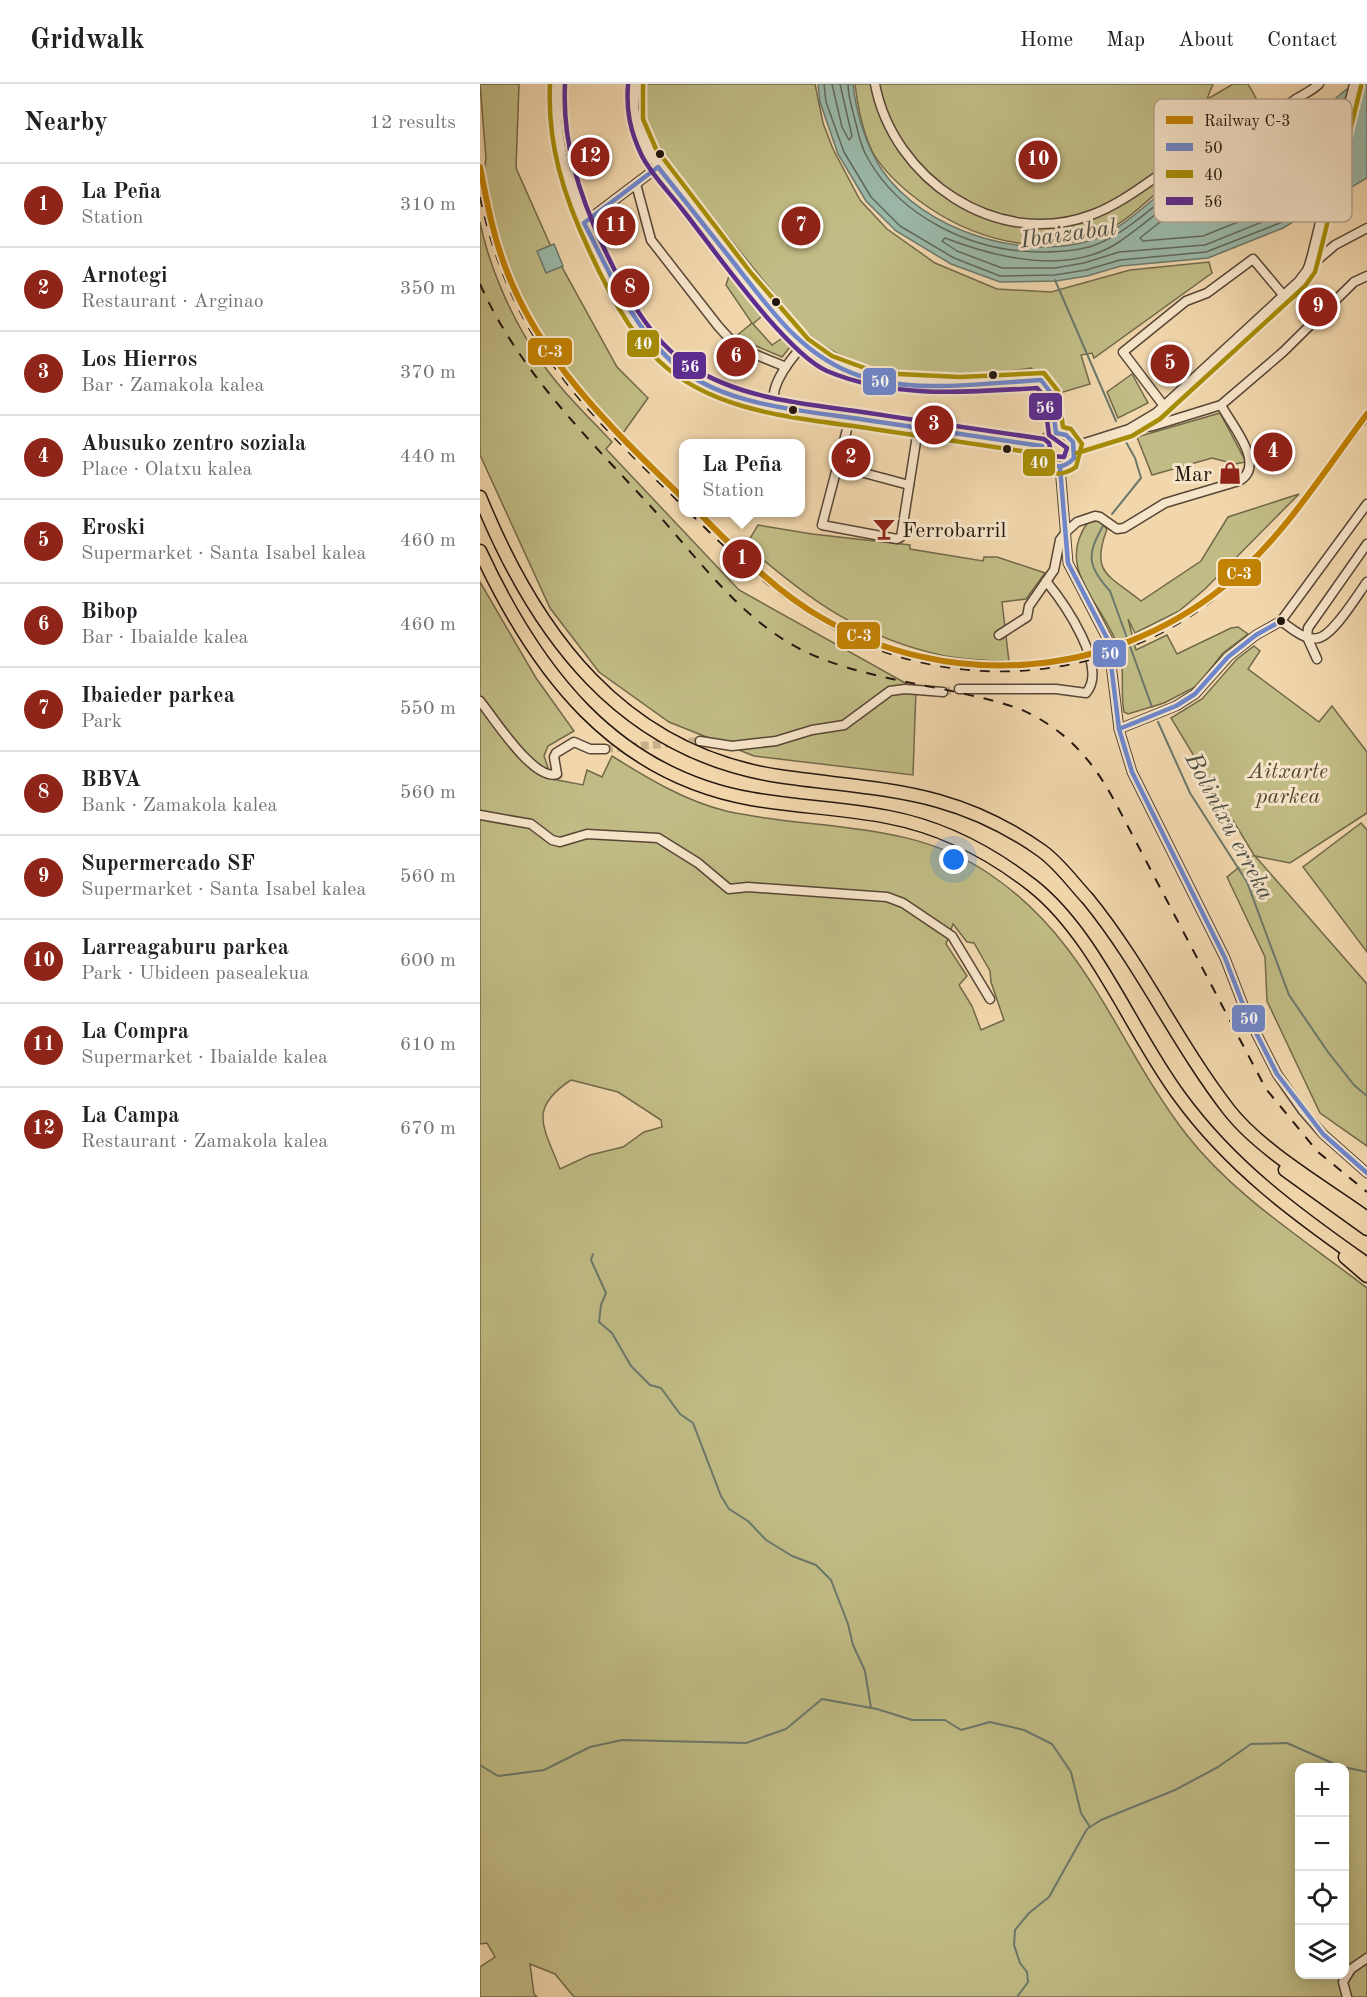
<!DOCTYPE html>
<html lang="en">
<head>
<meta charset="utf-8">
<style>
	:root { --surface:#fff; --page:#f6f6f6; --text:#202124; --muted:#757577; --line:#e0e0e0; --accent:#8f2418 }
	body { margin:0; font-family:"Old Standard TT",serif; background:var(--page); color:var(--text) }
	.controls { position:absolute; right:18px; bottom:18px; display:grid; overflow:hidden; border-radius:12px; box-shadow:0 3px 15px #0003 }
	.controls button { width:54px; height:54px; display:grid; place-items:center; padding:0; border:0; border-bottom:2px solid var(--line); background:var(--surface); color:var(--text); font:30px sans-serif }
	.you { position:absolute; left:474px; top:776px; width:21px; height:21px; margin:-15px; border:4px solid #fff; border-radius:50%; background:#1a73e8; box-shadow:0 0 0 9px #1a73e833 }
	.badge { display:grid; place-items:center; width:39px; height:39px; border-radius:50%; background:var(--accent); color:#fff; font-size:20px; font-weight:700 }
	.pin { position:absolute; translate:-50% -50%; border:3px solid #fff; box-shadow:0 2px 6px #0006 }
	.popup { position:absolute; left:199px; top:355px; width:126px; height:78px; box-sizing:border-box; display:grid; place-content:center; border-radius:12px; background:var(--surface); filter:drop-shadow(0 2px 4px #0005); font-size:20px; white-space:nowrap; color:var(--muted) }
	.popup b { font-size:22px; color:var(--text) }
	.popup::after { content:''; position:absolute; left:50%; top:100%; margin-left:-12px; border:12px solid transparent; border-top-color:var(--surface) }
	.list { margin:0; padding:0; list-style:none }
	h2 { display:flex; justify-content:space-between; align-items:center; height:78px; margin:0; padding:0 24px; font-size:26px }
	h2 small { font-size:20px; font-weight:400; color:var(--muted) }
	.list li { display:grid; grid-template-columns:39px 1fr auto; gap:18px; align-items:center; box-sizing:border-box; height:84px; padding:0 24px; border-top:2px solid var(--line) }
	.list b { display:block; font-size:22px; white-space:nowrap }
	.list p { margin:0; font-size:20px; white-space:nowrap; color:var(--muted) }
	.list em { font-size:20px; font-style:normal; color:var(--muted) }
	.icon { flex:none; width:33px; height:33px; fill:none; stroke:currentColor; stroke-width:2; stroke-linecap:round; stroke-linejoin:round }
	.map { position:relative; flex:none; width:887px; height:1913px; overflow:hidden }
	header { display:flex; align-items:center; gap:36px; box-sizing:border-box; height:84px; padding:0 30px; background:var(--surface); border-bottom:2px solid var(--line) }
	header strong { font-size:28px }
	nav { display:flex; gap:33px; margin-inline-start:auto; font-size:21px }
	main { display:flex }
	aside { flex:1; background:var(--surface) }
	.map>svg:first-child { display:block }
</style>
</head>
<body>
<header>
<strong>Gridwalk</strong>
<nav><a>Home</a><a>Map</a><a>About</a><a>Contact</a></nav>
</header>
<main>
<aside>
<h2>Nearby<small>12 results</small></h2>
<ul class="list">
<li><span class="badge">1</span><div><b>La Peña</b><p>Station</p></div><em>310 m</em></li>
<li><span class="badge">2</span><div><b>Arnotegi</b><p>Restaurant · Arginao</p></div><em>350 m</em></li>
<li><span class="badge">3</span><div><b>Los Hierros</b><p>Bar · Zamakola kalea</p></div><em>370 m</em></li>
<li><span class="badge">4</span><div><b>Abusuko zentro soziala</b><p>Place · Olatxu kalea</p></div><em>440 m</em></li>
<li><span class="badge">5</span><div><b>Eroski</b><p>Supermarket · Santa Isabel kalea</p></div><em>460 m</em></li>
<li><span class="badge">6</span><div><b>Bibop</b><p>Bar · Ibaialde kalea</p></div><em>460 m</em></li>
<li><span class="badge">7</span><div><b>Ibaieder parkea</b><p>Park</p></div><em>550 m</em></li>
<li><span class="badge">8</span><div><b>BBVA</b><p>Bank · Zamakola kalea</p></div><em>560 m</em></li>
<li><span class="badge">9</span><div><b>Supermercado SF</b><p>Supermarket · Santa Isabel kalea</p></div><em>560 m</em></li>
<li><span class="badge">10</span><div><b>Larreagaburu parkea</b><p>Park · Ubideen pasealekua</p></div><em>600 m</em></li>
<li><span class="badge">11</span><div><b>La Compra</b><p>Supermarket · Ibaialde kalea</p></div><em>610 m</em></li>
<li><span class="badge">12</span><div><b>La Campa</b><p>Restaurant · Zamakola kalea</p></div><em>670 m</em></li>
</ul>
</aside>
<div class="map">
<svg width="887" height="1913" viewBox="0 0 887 1913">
	<rect width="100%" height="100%" fill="#f2d7ad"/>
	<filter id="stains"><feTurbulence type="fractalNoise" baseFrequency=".00333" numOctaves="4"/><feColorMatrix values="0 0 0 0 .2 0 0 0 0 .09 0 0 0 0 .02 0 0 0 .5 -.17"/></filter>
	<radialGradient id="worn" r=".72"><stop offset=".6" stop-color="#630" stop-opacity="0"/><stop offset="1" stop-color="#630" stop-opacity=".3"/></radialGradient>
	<!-- green -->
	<g fill="#c1bc85" stroke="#72694a" stroke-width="1.5" fill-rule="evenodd">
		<path d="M0 0H39L36 84 72 165 137 283 168 314 143 349C101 309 64 262 39 209 21 171 13 127 4 86L6 75Z"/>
		<path d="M165 0H335L343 39 353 65 380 116 407 145 455 179 517 205 571 208 650 186 729 178 732 189 614 274 612 269 601 271 610 300 580 309 551 284C475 296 380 302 321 243L175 62 164 34Z"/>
		<path d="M375 0H733L727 15 749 61 698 86 697 91C671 112 644 143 612 153 547 174 479 150 428 108 415 97 400 82 392 67 383 48 377 21 375 0Z"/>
		<polygon points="753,0 768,0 776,14 741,35 729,14"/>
		<path d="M0 138C9 183 31 232 56 270 77 303 106 330 132 358L126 365 259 506 436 605 433 691 274 672 189 638 119 588 70 524 0 371Z"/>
		<polygon points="249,192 282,232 273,240 292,261 301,255 309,257 310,263 302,273 255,253 272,239 246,201"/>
		<polygon points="652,290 668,319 638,334 627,308"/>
		<polygon points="740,329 766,378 755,380 732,374 672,391 657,353"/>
		<path d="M819 410 725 505 699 527 655 549 648 535 656 566 687 551 697 570 751 544 758 543 768 550 743 569 717 602 684 619 648 630 644 628C640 608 645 587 640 568 626 521 573 486 608 438L619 437 627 445C610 490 629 491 661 517L721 477 748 433Z"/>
		<path d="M278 441 332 450 430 461V465L503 477 504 473H517L565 489 546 515 522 518 529 578C508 576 486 576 465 572 381 554 329 516 266 461Z"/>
		<path d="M0 498 56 594 94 647 68 662 64 672 72 695 103 701 107 686 122 693 132 672C167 694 205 717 246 727 335 747 428 735 508 789 609 856 636 959 706 1050 754 1112 825 1156 887 1204V1913H94L75 1890 50 1880 54 1910 57 1913H0V1883L15 1873 7 1859 0 1860ZM473 840 487 858 494 859 510 887 511 898 524 936 501 946 492 922 479 901 487 892 466 860ZM91 996 138 1008 181 1036 182 1043 164 1048 143 1063 110 1071 80 1085C64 1043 47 1025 91 996ZM820 1684H864V1890H820Z"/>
		<polygon points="774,562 780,567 768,585 839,638 852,622 887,668 887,729 810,779 775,772 887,900 887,1062 840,1029 787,917 785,873 747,793 774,771 691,634 722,615 757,575"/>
		<polygon points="881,739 887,746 887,868 823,783"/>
	</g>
	<!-- water -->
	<g fill="#9bbaab" stroke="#6b786c" stroke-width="1.5">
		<path d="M338 0H373C376 29 386 62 402 86 443 146 543 178 612 156 641 147 676 112 701 92L700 86C747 62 796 45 844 22 863 13 863 0 887 0V94L803 144 728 174 641 182 607 192 576 197 520 198 471 180 416 147 386 117 358 70 340 18Z"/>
		<polygon points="74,160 83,182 66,189 57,167"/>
	</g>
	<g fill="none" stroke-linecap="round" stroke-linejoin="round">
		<!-- shore -->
		<g stroke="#5f685c" stroke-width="1.5">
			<polyline points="344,0 346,18 364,68 391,113 420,142 474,174 520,192 575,191 606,186 640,176 726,168 800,139 840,115"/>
			<polyline points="352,0 362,43 369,56 372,52 360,0"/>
			<path d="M368 0C368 12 372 24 375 36 378 47 380 60 386 71 419 133 492 168 561 168 579 168 599 167 615 161 648 148 677 119 705 97L709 88 750 67 849 26 865 14"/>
			<polyline points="845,93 793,124 723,152 663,157 660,154 715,110 723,100 757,82 858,40"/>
			<path d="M842 105 797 132 725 161 639 168 604 179 575 184H522L477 167 462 157 465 154C517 174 585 191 636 160 662 143 685 122 709 103L716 93 753 74 852 33 862 26"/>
		</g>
		<!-- stream -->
		<g stroke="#6b786c" stroke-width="2">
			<polyline points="575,196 636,337"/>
			<polyline points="632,430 661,394 655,374 646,358"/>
			<path d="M624 440C607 470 606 481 630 507L672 623"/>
			<polyline points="678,638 710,709 767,798 809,911 848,968 874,1001 887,1012"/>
			<polyline points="113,1170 111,1176 126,1209 121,1221 119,1238 132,1249 151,1282 170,1301 181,1304 200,1330 213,1339 241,1412 249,1425 268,1437 286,1456 312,1472 336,1481 351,1496 368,1540 373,1561 385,1587 391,1624"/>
			<polyline points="0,1681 18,1692 64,1686 110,1663 142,1656 266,1659 306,1645 342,1615 397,1625 432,1636 465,1636 481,1646 510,1638 544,1646 572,1660 591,1688 601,1729 610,1743"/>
			<polyline points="537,1913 548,1898 547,1888 540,1879 534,1861 535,1846 549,1829 569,1813 607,1745 621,1736 695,1706 738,1683 771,1660 807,1659 859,1682 887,1688"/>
		</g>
		<!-- minor-tunnel -->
		<g stroke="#c9b08d" stroke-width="8" stroke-dasharray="8 4" stroke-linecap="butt">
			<polyline points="463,608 479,605"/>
			<polyline points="125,665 220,657"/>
		</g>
		<!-- minor casing -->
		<g stroke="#574636" stroke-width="11">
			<g id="minor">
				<path d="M78 0C72 58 90 105 113 157 129 193 158 245 185 272 234 320 326 327 391 337 448 346 505 354 562 362"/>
				<polyline points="156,0 154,24 156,37 169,69 265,194 323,261 348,279 396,296 480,301 561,296 571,309 576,349"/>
				<path d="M395 0C413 95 517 166 611 131 652 116 685 82 724 63 744 53 767 47 786 36 797 29 806 22 816 15 824 10 833 6 839 0"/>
				<polyline points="156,100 171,156 238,242 257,263 306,283"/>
				<polyline points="104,139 178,83"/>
				<polyline points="828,184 855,161 887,144"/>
				<path d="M294 319C290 300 311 275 323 261"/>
				<polyline points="684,322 643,268 706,217 727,209 773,175 804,212"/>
				<polyline points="370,334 342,441 417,455 421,453 438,345"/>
				<polyline points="652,345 673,342 741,321 803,268 874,198 887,192"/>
				<circle cx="578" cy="366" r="17"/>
				<polyline points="595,362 649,345 676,329 819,197 828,185 832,171 874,0"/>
				<polyline points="358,382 429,401"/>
				<polyline points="580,383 588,479 628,556 639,645 652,688 745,874 767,931 797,990 823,1027 843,1050 887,1089"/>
				<path d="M801 537C811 544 825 557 838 554 853 552 878 510 887 498"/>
				<path d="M519 551 547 533 549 522 574 486 580 456 587 447 597 438 615 432 620 433 637 445 644 444 685 419 759 397C787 381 752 342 741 321"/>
				<polyline points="827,553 828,544 887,460"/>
				<polyline points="827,553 837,575"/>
				<path d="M479 605H576L606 609C629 583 584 519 566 497"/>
				<path d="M0 617C13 633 54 698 77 690L74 673 76 669 94 658 110 665H125"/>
				<polyline points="639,645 696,622 715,610 748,573 776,551 801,537 887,420"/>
				<polyline points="220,657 252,662 296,657 332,646 364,641 410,607 425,605 463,608"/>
				<polyline points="0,731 51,740 72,756 80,758 107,750 178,754 218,779 249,805 268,803 407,813 423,819 472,852 510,915"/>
				<polyline points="867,1913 863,1898 871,1885 887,1874"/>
			</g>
		</g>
		<!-- highway casing -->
		<g stroke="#23160e" stroke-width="15">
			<g id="highway">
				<path d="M0 413C56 551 142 668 298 692 400 707 472 703 562 767 580 780 593 799 608 815 662 881 697 959 749 1026 781 1067 844 1103 887 1134"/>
				<path d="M0 467C56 588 134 691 272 715 317 723 363 724 408 733 461 743 511 769 553 802 616 852 652 949 700 1013 751 1083 817 1131 887 1180"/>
				<polyline points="805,1086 887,1145"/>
				<polyline points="865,1173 887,1192"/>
			</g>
		</g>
		<!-- minor -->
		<use href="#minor" stroke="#f7e5ca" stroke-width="8"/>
		<!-- highway -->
		<use href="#highway" stroke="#f2d7ad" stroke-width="12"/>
		<!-- rail -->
		<g stroke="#23160e" stroke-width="2" stroke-dasharray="10 10" stroke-linecap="butt">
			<path d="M0 113C31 257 103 324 204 423"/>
			<path d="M0 200C39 288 110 356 174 426 220 477 263 538 326 568 393 599 471 601 540 625 585 645 611 674 634 716L786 1005 838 1068 887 1108"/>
			<path d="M209 428C252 471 297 513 350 543 476 615 643 598 751 501 804 454 845 393 887 337"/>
		</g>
		<!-- bus-1 casing -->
		<g stroke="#f7e5ca" stroke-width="9">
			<g id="bus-1">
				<path d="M178 83C203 115 229 147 254 179 290 225 322 273 380 292 433 310 506 299 561 296L571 309 576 349 586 351 593 358 594 374C585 384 576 385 565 377L562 362C503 353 444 345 386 336 323 326 241 323 191 277 151 240 129 187 104 139Z"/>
				<polyline points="580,383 588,479 628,556 639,645 652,688 745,874 767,931 797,990 843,1050 887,1089"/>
				<polyline points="639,645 696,622 715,610 748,573 776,551 801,537"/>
			</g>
		</g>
		<!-- bus-2 casing -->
		<g stroke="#f7e5ca" stroke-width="9">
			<g id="bus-2">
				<path d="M70 0C67 60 84 113 109 166 127 205 148 247 179 277 235 330 321 334 393 345 447 353 501 361 555 369 560 390 579 395 596 383L602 360 591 345 583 343 578 307 564 289 480 293 398 289 352 272 328 255 271 189 176 65 163 35V1"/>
				<polyline points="597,369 652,352 680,335 825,202 835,188 839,173 881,2"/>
			</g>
		</g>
		<!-- bus-3 casing -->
		<g stroke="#f7e5ca" stroke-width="9">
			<path id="bus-3" d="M85 0C82 58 99 110 123 162 143 205 169 256 210 282 262 316 329 320 389 329 447 338 505 346 564 355L569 359 572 372 584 373 587 364 569 351 564 312 557 304C487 308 413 315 347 287 305 268 233 164 202 125 189 108 170 89 161 70 150 46 146 27 148 0"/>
		</g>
		<!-- bus-1 -->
		<use href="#bus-1" stroke="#6e87cd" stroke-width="4.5"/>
		<!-- bus-2 -->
		<use href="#bus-2" stroke="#a68d07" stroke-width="4.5"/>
		<!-- bus-3 -->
		<use href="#bus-3" stroke="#5c2d91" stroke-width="4.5"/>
		<!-- rail-1 casing -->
		<g stroke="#f7e5ca" stroke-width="10">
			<g id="rail-1">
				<path d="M0 83C7 118 13 152 26 185 61 278 134 347 204 415"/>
				<path d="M218 428C256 466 295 507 342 534 469 607 628 595 742 504 801 457 843 389 887 330"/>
			</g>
		</g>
		<!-- rail-1 -->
		<use href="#rail-1" stroke="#c28204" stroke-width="6"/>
	</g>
	<!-- icons -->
	<defs>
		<g id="shop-bare" transform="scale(1.8)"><path d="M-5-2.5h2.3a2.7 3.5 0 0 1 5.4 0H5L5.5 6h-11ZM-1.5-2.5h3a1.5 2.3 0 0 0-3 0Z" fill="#8f2418" stroke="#f7e5ca" stroke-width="2.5" paint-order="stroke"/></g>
		<g id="bar-bare" transform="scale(1.8)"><path d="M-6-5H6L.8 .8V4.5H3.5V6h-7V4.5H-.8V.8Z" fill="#8f2418" stroke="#f7e5ca" stroke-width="2.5" paint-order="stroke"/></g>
	</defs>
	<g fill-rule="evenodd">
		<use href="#shop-bare" x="750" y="389"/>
		<use href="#bar-bare" x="404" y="445"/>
	</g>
	<!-- markers -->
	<g fill="#23160e" stroke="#f7e5ca" stroke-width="2">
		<circle cx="180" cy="70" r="5"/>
		<circle cx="296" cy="218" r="5"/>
		<circle cx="513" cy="291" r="5"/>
		<circle cx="313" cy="326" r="5"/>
		<circle cx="527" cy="365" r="5"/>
		<circle cx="801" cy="537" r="5"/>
	</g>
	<g text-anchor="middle" stroke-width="6" stroke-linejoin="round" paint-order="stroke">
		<!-- poi labels -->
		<g font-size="22" fill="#23160e" stroke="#f7e5ca" text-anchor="end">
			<text x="732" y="397">Mar</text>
			<text x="422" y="453" text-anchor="start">Ferrobarril</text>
		</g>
		<!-- park labels -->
		<g font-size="22" font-style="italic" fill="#524832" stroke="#f7e5ca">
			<text x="808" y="694">Aitxarte<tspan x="808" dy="25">parkea</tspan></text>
		</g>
		<!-- water labels -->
		<g font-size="24" font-style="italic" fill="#4d4f45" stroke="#f7e5ca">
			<text transform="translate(588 149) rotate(-8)" y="8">Ibaizabal</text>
			<text transform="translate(750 742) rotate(62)" y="8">Bolintxu erreka</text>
		</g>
	</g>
	<!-- legend -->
	<rect x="674" y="15" width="198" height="123" rx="9" fill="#f7e5ca" stroke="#b7a792" stroke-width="1.5"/>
	<rect x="686" y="32" width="27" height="8" fill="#c28204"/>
	<rect x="686" y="59" width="27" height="8" fill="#6e87cd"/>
	<rect x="686" y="86" width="27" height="8" fill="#a68d07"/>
	<rect x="686" y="113" width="27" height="8" fill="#5c2d91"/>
	<g font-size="16" fill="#23160e">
		<text x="724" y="42">Railway C-3</text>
		<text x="724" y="69">50</text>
		<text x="724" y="96">40</text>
		<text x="724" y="123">56</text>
	</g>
	<g stroke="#f7e5ca" stroke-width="2">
		<rect x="146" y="245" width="34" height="29" rx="6" fill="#a68d07"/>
		<rect x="47" y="253" width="46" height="29" rx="6" fill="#c28204"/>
		<rect x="192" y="267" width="35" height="29" rx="6" fill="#5c2d91"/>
		<rect x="382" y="283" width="35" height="29" rx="6" fill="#6e87cd"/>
		<rect x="548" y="308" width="35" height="29" rx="6" fill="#5c2d91"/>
		<rect x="542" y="364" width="34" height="29" rx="6" fill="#a68d07"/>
		<rect x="737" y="474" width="45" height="29" rx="6" fill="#c28204"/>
		<rect x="356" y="537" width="45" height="29" rx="6" fill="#c28204"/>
		<rect x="612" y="555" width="35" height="29" rx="6" fill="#6e87cd"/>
		<rect x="751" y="920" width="35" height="29" rx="6" fill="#6e87cd"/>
	</g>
	<g font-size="16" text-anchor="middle" font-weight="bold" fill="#fff">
		<text x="163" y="265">40</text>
		<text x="70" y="273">C-3</text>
		<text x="210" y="288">56</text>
		<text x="400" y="303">50</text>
		<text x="565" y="329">56</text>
		<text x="559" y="384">40</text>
		<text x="759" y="495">C-3</text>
		<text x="379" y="557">C-3</text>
		<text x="630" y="575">50</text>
		<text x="769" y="940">50</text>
	</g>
	<rect width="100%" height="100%" filter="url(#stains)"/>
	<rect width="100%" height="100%" fill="url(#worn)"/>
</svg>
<div class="controls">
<button>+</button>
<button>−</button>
<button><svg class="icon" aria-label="locate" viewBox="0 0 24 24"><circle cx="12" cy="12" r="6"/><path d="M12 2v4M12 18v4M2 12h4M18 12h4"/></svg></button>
<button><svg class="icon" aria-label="layers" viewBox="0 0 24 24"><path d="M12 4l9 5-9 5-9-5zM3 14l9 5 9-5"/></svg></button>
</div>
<div class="you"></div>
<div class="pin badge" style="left:262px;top:475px">1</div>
<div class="popup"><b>La Peña</b>Station</div>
<div class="pin badge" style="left:371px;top:374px">2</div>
<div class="pin badge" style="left:454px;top:341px">3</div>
<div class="pin badge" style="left:793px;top:368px">4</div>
<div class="pin badge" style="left:690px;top:280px">5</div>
<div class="pin badge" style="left:256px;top:273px">6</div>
<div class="pin badge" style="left:321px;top:142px">7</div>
<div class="pin badge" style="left:150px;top:204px">8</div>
<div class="pin badge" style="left:838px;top:223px">9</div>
<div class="pin badge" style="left:558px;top:76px">10</div>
<div class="pin badge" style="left:136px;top:142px">11</div>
<div class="pin badge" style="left:110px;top:73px">12</div>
</div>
</main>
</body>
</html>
